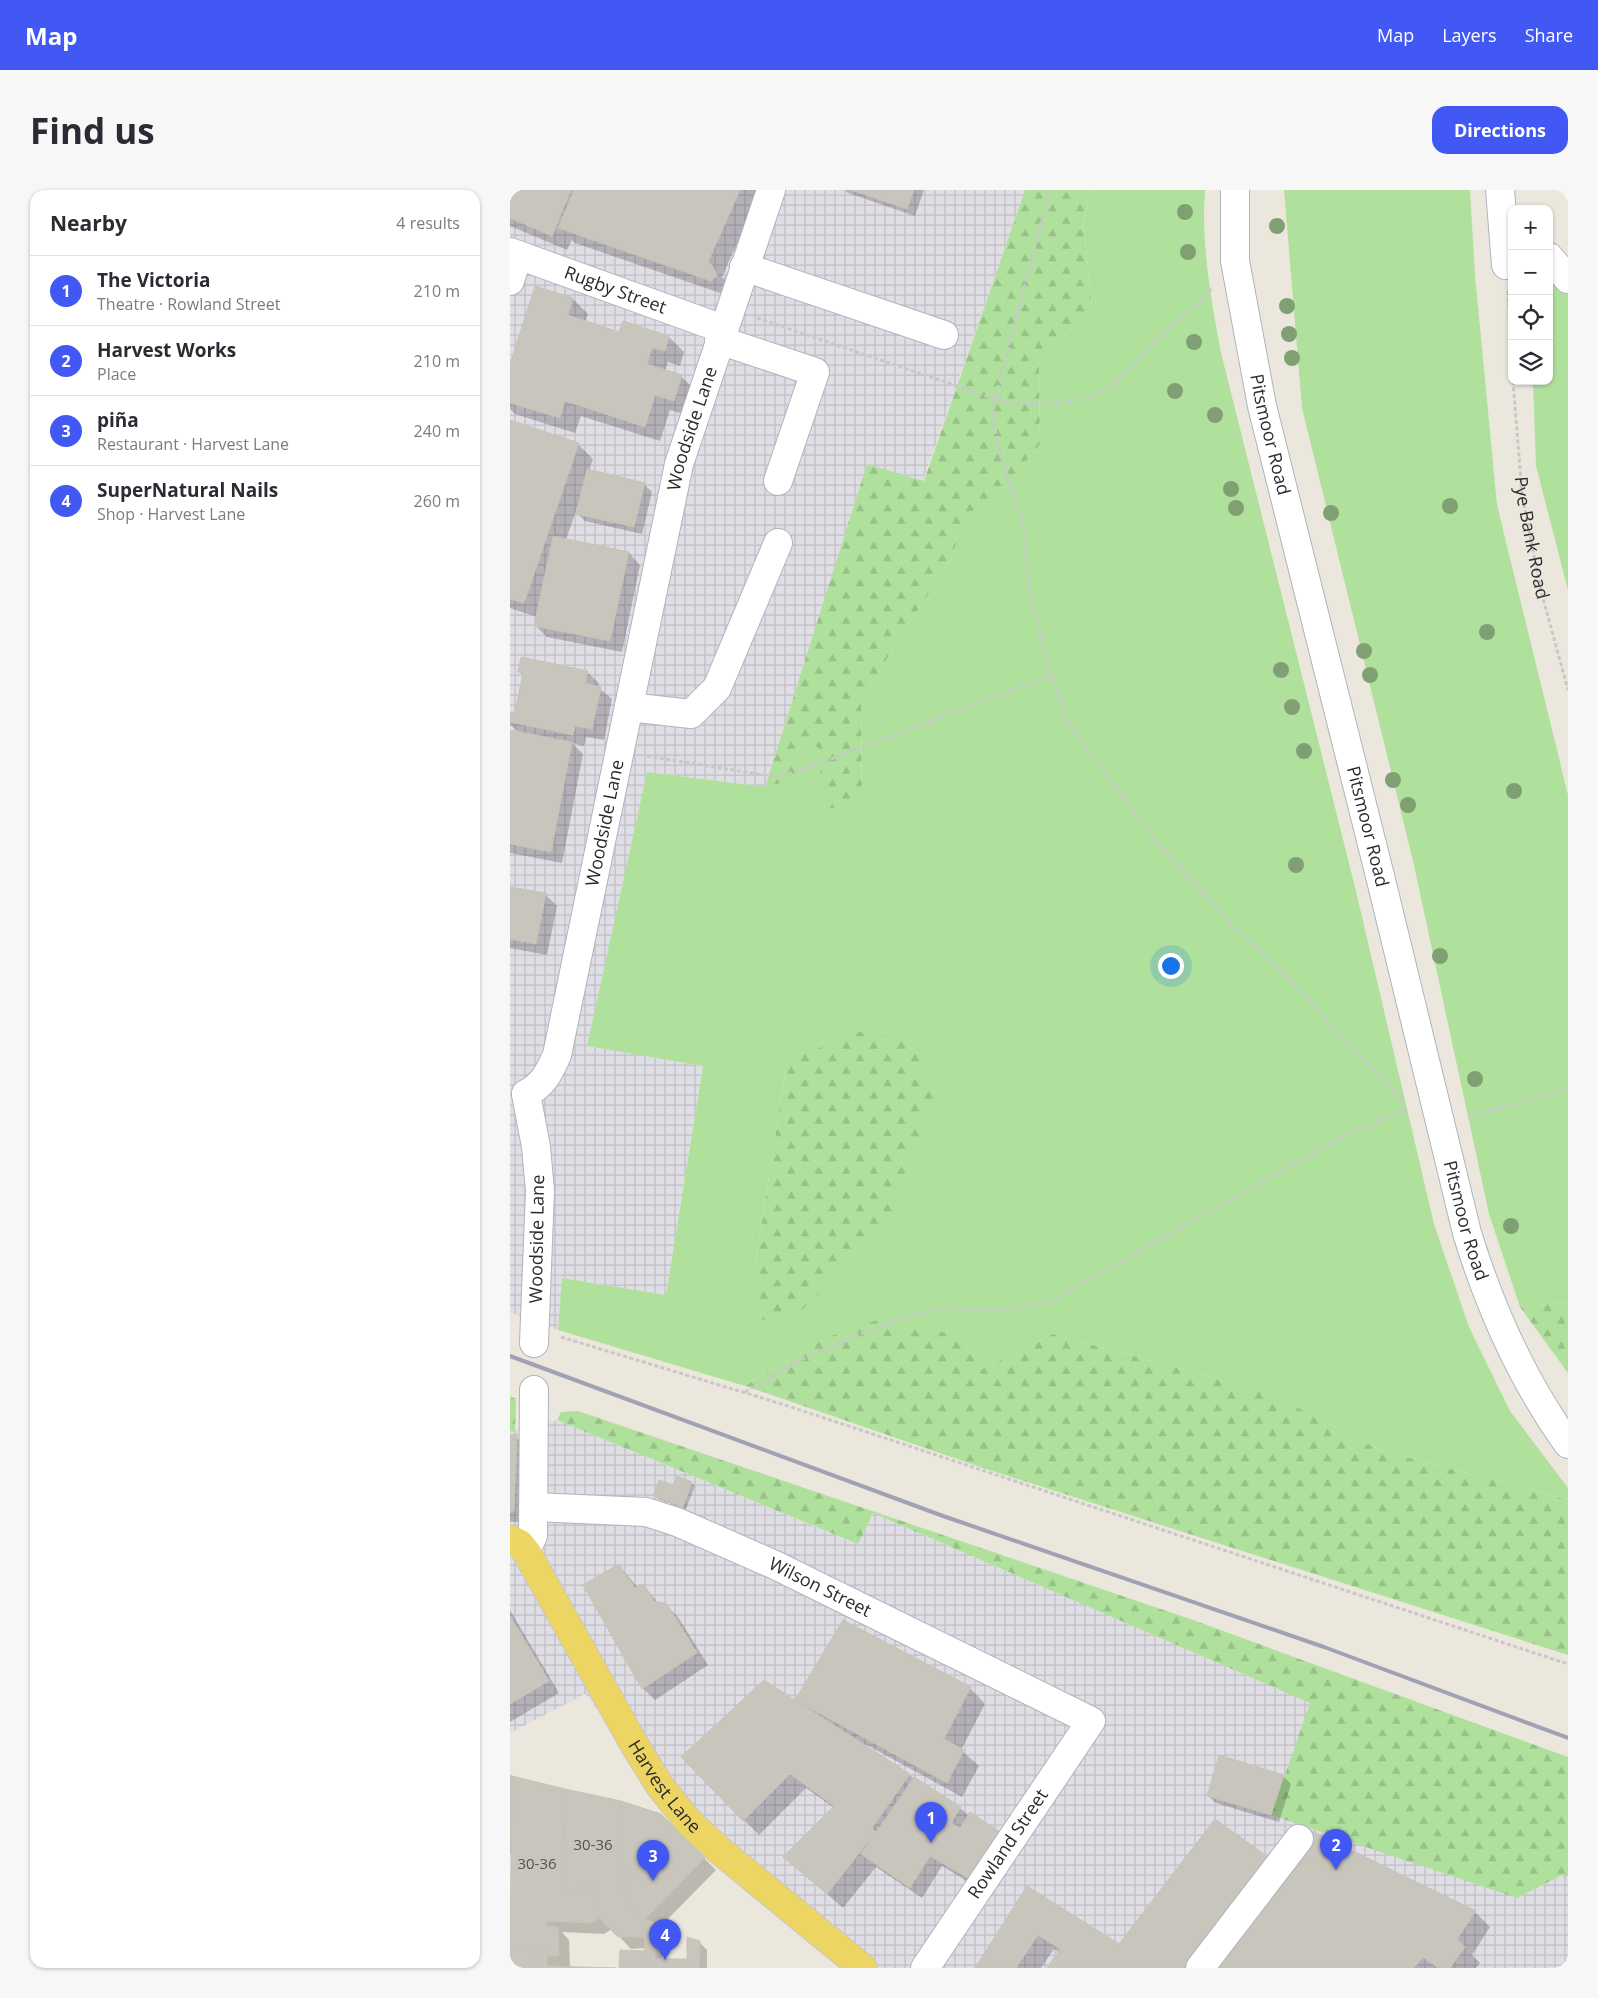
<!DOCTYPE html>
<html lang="en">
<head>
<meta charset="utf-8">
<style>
	:root { --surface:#fff; --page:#f7f7f7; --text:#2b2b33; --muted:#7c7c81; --line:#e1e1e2; --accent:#4258f4 }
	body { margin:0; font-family:"Open Sans",sans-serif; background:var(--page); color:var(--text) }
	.controls { position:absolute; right:15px; top:15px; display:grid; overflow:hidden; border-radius:10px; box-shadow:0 1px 4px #0004 }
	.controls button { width:45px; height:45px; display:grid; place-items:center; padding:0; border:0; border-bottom:1px solid var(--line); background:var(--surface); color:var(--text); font:25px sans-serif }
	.you { position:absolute; left:660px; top:775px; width:18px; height:18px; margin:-12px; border:4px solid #fff; border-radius:50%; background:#1a73e8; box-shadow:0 0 0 8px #1a73e833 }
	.badge { display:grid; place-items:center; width:32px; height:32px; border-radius:50%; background:var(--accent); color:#fff; font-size:16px; font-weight:700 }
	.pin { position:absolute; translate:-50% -41px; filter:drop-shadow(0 1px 2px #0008) }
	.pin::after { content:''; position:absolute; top:26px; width:18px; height:15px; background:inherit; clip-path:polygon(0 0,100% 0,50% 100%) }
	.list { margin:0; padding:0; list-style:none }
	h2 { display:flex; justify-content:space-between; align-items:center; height:65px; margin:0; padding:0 20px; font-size:21px }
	h2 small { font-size:16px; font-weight:400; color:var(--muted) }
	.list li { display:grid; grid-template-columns:32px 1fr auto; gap:15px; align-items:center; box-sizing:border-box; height:70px; padding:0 20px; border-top:1px solid var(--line) }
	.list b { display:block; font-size:19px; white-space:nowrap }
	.list p { margin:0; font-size:16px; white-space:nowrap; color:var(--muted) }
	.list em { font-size:16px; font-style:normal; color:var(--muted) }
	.icon { flex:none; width:28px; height:28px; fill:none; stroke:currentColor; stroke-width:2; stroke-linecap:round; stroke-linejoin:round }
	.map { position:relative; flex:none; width:1058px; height:1778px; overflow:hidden; border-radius:15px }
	header { display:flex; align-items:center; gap:30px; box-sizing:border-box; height:70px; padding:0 25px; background:var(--accent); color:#fff }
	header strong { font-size:24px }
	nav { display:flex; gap:28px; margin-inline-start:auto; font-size:18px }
	.intro { display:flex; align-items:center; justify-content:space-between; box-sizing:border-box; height:120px; padding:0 30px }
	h1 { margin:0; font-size:35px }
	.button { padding:12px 22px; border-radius:15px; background:var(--accent); color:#fff; font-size:18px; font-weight:700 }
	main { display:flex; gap:30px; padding:0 30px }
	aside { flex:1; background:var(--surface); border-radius:15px; box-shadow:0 1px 4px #0004 }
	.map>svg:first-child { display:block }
</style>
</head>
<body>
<header>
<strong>Map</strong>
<nav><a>Map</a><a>Layers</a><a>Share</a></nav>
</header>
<div class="intro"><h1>Find us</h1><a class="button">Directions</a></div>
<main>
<aside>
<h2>Nearby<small>4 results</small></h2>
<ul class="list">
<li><span class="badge">1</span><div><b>The Victoria</b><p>Theatre · Rowland Street</p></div><em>210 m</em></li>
<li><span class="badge">2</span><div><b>Harvest Works</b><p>Place</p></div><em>210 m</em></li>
<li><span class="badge">3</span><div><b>piña</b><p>Restaurant · Harvest Lane</p></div><em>240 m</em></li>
<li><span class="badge">4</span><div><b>SuperNatural Nails</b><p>Shop · Harvest Lane</p></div><em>260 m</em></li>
</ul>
</aside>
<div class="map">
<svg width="1058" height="1778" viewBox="0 0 1058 1778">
	<defs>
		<pattern id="industrial-grid" width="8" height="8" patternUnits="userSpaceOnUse" patternTransform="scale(1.25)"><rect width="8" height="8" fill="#e0dee5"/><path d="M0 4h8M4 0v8" fill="none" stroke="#c0bfc5"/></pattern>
		<pattern id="forest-firs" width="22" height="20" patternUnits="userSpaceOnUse" patternTransform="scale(1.25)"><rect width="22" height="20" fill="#afe19c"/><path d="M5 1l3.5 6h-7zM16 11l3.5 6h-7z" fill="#97c187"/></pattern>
	</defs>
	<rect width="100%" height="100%" fill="#ece7dd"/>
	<!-- industrial -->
	<g fill="url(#industrial-grid)">
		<polygon points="0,0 515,0 413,291 357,274 255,597 137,582 77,856 193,876 156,1105 52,1088 48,1140 0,1122"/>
		<polygon points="47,1230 347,1354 363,1323 800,1513 1007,1708 1055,1684 1058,1686 1058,1778 345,1778 150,1596 75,1504 0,1543 0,1241"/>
	</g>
	<!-- grass -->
	<g fill="#afe19c" fill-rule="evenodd">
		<path d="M582 0H695C691 55 701 109 711 163L845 697 924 1034 959 1137 1000 1221 1058 1298V1310L870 1260 759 1203 543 1144 472 1179 447 1145 313 1149 235 1196 48 1140 52 1088 156 1105 193 876 77 856 137 582 255 597 292 557H308L312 593 352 591 351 509 442 367 455 323 481 316 530 254 529 174 582 116 573 30ZM277 871 425 903 244 1083Z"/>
		<polygon points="774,0 960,0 965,85 987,315 1058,605 1058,1112 1010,1117 979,1024 903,671 792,218"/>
		<polygon points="1039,82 1058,104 1058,400 1026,276 1023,191 1039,191"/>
	</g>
	<!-- forest -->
	<g fill="url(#forest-firs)">
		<polygon points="515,0 582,0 573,30 582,116 529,174 530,254 481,316 455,323 442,367 351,509 352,611 314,620 308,557 292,557 290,588 255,597 357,274 414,291"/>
		<polygon points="352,841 400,851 425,904 377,1034 290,1122 251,1130 244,1083 277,871"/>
		<polygon points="1058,1112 1058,1183 1010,1117"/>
		<polygon points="367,1130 447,1145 472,1179 543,1144 759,1203 870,1260 1058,1310 1058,1465 476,1279 235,1196 313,1149"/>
		<polygon points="0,1206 6,1209 5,1242 0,1241"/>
		<polygon points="68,1221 683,1430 1058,1567 1058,1686 1054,1684 1007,1708 761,1625 800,1513 363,1323 348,1354 47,1230 51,1222"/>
	</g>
	<!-- shadow -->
	<g fill="#0003">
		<polygon points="0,0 251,0 212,87 218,93 216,105 65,53 62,50 57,60 0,36"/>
		<polygon points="335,0 414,0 405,26 338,3"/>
		<polygon points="63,109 78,124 75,132 110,143 159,147 174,162 170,176 158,172 155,181 172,187 187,202 179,226 160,220 150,251 71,226 65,243 5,224 0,219 0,178"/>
		<polygon points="0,231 68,254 83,269 79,281 134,294 142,302 132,344 75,331 68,324 70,315 68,315 56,350 119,363 130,375 112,462 37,447 25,435 27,427 0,418"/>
		<polygon points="9,482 77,482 89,493 88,497 102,509 94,550 76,547 74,556 62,553 73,564 52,673 0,663 0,541 9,543 0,534 0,523 6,524 14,486"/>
		<polygon points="0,698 35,704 47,716 37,765 0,758"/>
		<polygon points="0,1246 6,1247 18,1258 15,1332 0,1332"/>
		<polygon points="181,1293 185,1296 176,1319 148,1309 144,1305"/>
		<polygon points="109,1375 128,1398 134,1396 149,1414 156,1415 168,1427 198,1475 145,1510 133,1498"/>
		<polygon points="0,1420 49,1503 0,1532"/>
		<polygon points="334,1432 460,1498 475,1514 451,1560 469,1576 452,1607 357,1555 356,1557 450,1618 459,1626 475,1702 432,1676 412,1708 366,1677 333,1718 275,1667 324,1618 296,1598 249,1645 172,1567 286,1512"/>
		<polygon points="773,1586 781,1594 769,1632 706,1613 698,1606"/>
		<polygon points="0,1587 111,1613 150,1625 206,1680 149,1738 152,1742 152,1771 178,1771 189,1752 197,1760 197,1778 111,1778 136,1762 136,1758 121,1759 102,1739 94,1744 52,1742 59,1750 60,1778 0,1778 2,1664 0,1664"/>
		<polygon points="757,1668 965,1722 980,1737 962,1765 970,1773 966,1778 539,1778 550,1763 544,1759 531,1778 466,1778 517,1698 610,1756"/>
	</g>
	<!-- building -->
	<g fill="#c8c5bc" stroke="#c8c3b7">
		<polygon points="0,0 61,0 42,46 0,28"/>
		<polygon points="64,0 230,0 198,72 203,76 207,86 201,91 48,38"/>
		<polygon points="341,0 404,0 397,19"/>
		<polygon points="25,96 63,108 58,125 109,142 113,131 159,146 155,161 142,158 137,174 172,185 164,211 145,205 135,237 55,211 50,228 0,213 0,174"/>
		<polygon points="0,230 69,253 14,413 0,409"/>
		<polygon points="77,279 135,293 124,337 66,324"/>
		<polygon points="43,346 119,362 100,451 24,436"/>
		<polygon points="11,467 78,481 75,493 91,497 82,539 65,536 63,545 0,532 0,522 5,522 13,483 8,482"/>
		<polygon points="0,540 62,552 41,662 0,654"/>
		<polygon points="0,697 36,703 26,754 0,749"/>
		<polygon points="0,1245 7,1245 4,1321 0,1321"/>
		<polygon points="167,1286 182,1292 173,1317 143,1306 149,1290 163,1295"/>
		<polygon points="109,1374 125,1398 134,1394 144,1411 157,1414 187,1463 132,1499 73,1395"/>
		<polygon points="0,1426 39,1491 0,1514"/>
		<polygon points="333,1430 461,1497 434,1549 454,1560 437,1593 285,1510"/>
		<polygon points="254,1490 400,1584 362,1638 366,1642 317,1704 273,1667 324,1616 280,1584 233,1631 171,1567"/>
		<polygon points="709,1565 774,1585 761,1625 697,1606"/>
		<polygon points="0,1585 2,1586 1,1653 0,1653"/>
		<polygon points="2,1586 55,1599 53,1699 87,1698 89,1728 82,1733 37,1731 37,1736 48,1737 49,1766 37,1766 37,1762 0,1761"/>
		<polygon points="404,1587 451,1617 441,1633 450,1638 460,1622 490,1642 463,1691 420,1666 400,1698 351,1664"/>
		<polygon points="55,1599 111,1611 115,1714 131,1728 135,1729 135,1747 108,1747 89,1728 87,1698 53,1699"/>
		<polygon points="111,1611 151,1624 195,1668 135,1729 131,1728 115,1714"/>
		<polygon points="705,1629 758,1667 674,1778 537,1778 550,1759 528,1745 506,1778 465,1778 517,1696 609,1754"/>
		<polygon points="800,1640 966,1721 947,1749 955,1757 940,1778 928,1778 913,1767 904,1778 698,1778"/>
		<polygon points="135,1729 145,1733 145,1769 177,1769 177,1747 190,1751 189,1778 134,1778"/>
		<polygon points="110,1760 135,1761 134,1778 109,1778"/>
		<polygon points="0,1761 37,1762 37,1776 106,1778 0,1778"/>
	</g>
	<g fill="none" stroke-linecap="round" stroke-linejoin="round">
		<!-- minor casing -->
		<g stroke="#b1b3be" stroke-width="30">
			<g id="minor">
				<path id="s2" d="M725 0V71L752 216 870 686 957 1043C980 1118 1012 1190 1058 1254"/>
				<polyline points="990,0 996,75"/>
				<path id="s3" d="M0 62 213 139"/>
				<polyline points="1039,67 1058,89"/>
				<polyline points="234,77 434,145"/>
				<polyline points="0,91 8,65"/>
				<polyline points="209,150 305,182 268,291"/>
				<polyline points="119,517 181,524 207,498 268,353"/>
				<path id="s4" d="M16 904C33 895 39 883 47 865L169 274 261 0"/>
				<polyline points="16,904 26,957 30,1001 24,1153"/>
				<path id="s5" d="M25 1317 136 1322 167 1332 265 1375 581 1531 415 1778"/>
				<polyline points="12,1357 20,1352 23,1346 24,1200"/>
				<polyline points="690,1778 789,1649"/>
			</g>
		</g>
		<!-- major casing -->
		<g stroke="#c8c8c8" stroke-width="30">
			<g id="major">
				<path id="s6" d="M0 1349 10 1354 17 1363 124 1554 150 1596 178 1631 209 1660 353 1778"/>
			</g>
		</g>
		<!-- path -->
		<g stroke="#c8c8c8" stroke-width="3" stroke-dasharray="4 2.5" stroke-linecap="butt">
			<polyline points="540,0 485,209 483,229 491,267 513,333 520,408 542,485 559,534 640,644 724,737 776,786 895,914"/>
			<polyline points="998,101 1002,166"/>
			<path d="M247 128 485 209C522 217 562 217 597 199 611 192 633 163 646 151 665 133 685 118 702 98"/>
			<path id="s1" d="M1003 191 1012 304 1031 401 1058 500"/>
			<polyline points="137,566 266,587 300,577 542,485"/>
			<polyline points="958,927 1058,899"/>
			<polyline points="51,1147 275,1215 1058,1474"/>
			<polyline points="235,1202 296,1167 372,1135 431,1117 482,1121 537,1113 838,944 897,919"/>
		</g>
		<!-- minor -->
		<use href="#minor" stroke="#fff" stroke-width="28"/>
		<!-- major -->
		<use href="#major" stroke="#ecd562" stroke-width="28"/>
		<!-- rail -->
		<polyline stroke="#a0a2b4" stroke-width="4" points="0,1166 433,1326 814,1457 1058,1548"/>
	</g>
	<!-- trees -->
	<g fill="#80a073">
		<circle cx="675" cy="22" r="8"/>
		<circle cx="767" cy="36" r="8"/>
		<circle cx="678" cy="62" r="8"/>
		<circle cx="777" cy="116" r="8"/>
		<circle cx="779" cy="144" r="8"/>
		<circle cx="684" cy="152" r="8"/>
		<circle cx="782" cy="168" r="8"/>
		<circle cx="665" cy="201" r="8"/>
		<circle cx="705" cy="225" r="8"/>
		<circle cx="721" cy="299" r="8"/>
		<circle cx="940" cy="316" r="8"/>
		<circle cx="726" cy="318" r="8"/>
		<circle cx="821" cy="323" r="8"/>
		<circle cx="977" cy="442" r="8"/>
		<circle cx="854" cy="461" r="8"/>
		<circle cx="771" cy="480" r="8"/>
		<circle cx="860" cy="485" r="8"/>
		<circle cx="782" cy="517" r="8"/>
		<circle cx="794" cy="561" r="8"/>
		<circle cx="883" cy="590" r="8"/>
		<circle cx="1004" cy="601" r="8"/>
		<circle cx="898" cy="615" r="8"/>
		<circle cx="786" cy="675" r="8"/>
		<circle cx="930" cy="766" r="8"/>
		<circle cx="965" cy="889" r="8"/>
		<circle cx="1001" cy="1036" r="8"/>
	</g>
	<g text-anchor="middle" stroke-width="5" stroke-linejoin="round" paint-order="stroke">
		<!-- number labels -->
		<g font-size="15" fill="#52524f">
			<text x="83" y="1660">30-36</text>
			<text x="27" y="1679">30-36</text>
		</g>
		<!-- street labels -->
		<g font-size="18" fill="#2b2b2b" stroke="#fff">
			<text dy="6" stroke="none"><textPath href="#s3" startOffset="112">Rugby Street</textPath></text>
			<text dy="6" stroke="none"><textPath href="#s4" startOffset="692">Woodside Lane</textPath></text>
			<text dy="6" stroke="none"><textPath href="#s2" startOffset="248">Pitsmoor Road</textPath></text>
			<text dy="6" stroke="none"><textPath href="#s1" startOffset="158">Pye Bank Road</textPath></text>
			<text dy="6" stroke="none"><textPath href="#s4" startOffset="288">Woodside Lane</textPath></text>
			<text dy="6" stroke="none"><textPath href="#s2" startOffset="652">Pitsmoor Road</textPath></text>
			<text dy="6" stroke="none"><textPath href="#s2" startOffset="1058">Pitsmoor Road</textPath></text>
			<text transform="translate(27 1049) rotate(-89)" y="6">Woodside Lane</text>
			<text dy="6" stroke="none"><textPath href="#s5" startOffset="301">Wilson Street</textPath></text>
			<text dy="6" stroke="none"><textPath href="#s6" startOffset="294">Harvest Lane</textPath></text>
			<text transform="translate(498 1654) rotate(-56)" y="6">Rowland Street</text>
		</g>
	</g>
</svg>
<div class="controls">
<button>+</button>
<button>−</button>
<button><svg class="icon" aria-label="locate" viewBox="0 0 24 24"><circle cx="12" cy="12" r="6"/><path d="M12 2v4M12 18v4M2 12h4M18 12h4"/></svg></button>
<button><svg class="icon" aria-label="layers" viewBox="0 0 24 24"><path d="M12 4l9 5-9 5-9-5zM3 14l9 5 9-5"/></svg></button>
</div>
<div class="you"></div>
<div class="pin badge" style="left:421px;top:1653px">1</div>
<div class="pin badge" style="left:826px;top:1680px">2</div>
<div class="pin badge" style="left:143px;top:1691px">3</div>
<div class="pin badge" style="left:155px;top:1770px">4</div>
</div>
</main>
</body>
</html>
